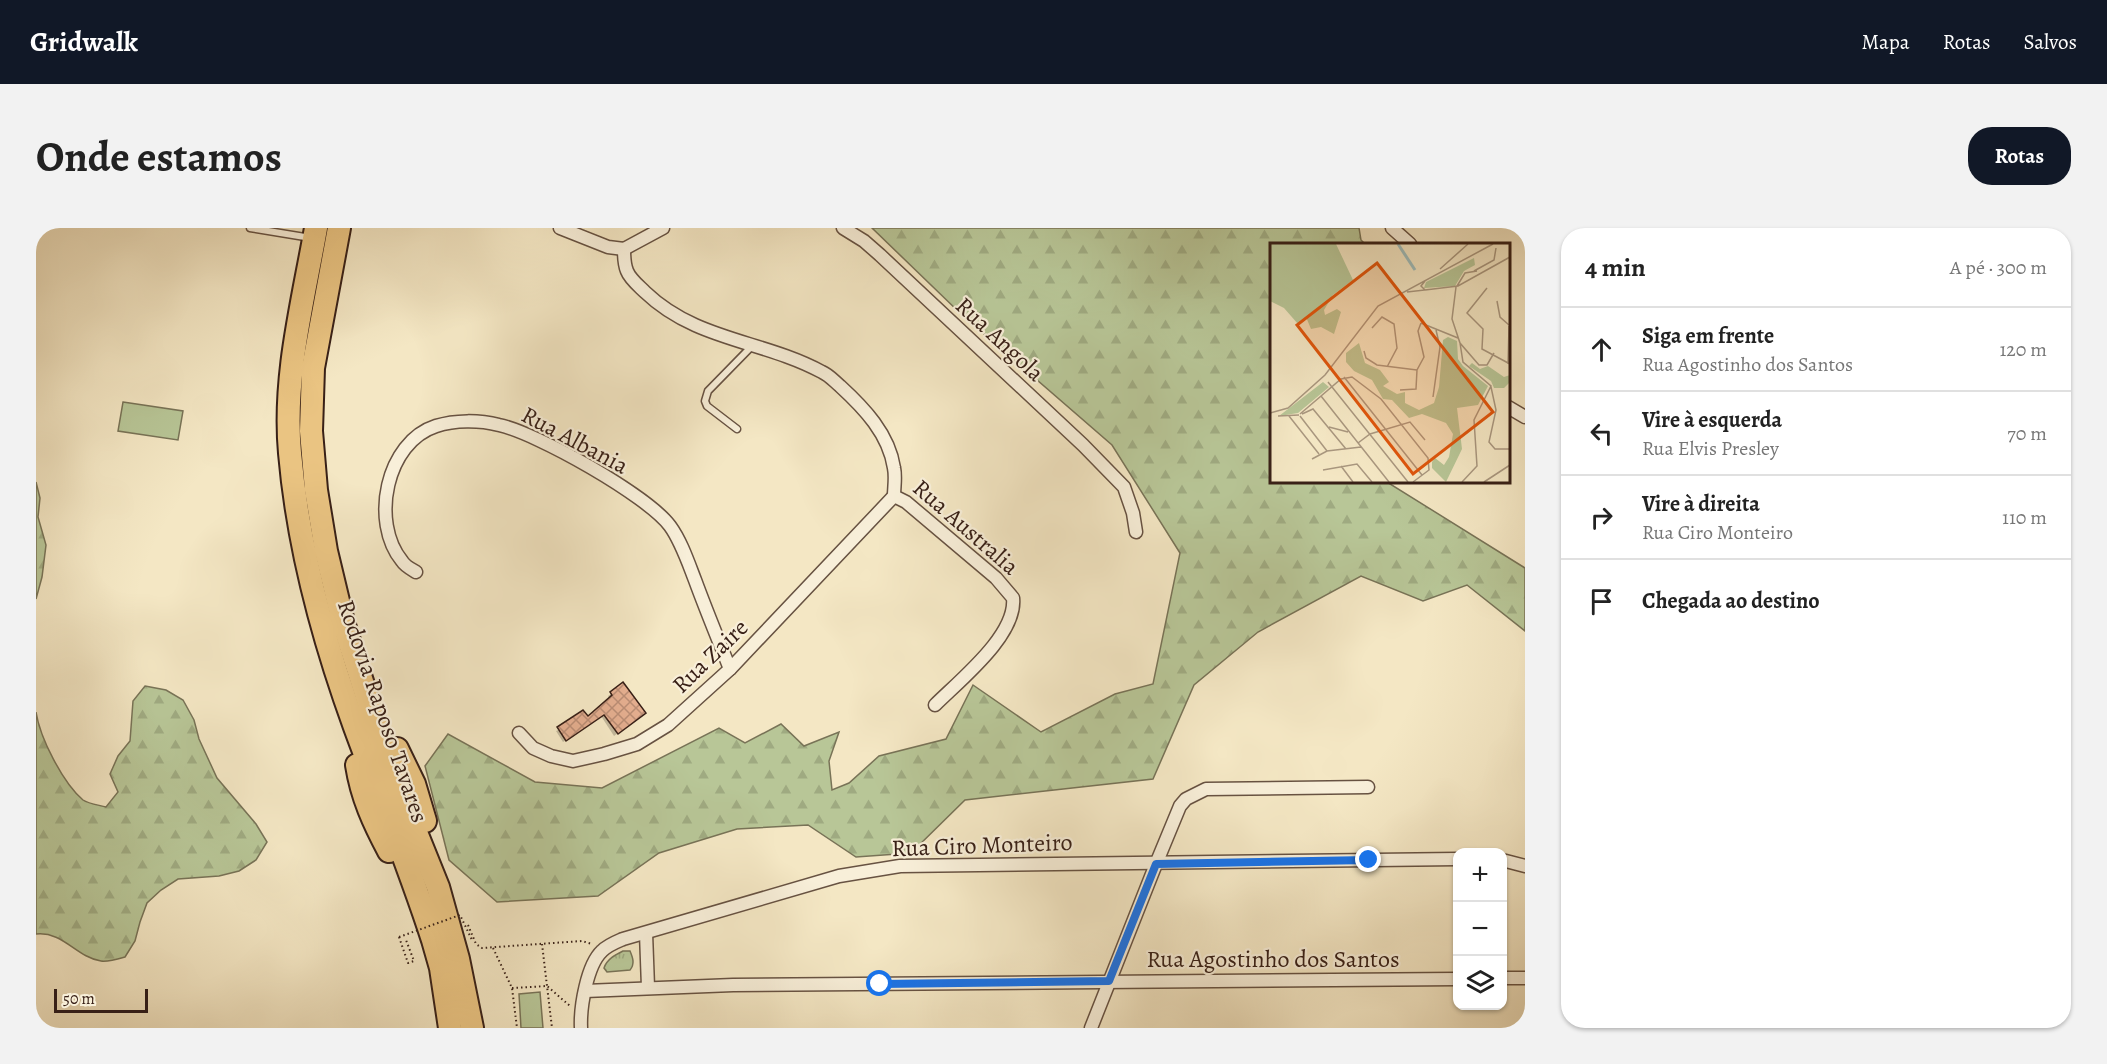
<!DOCTYPE html>
<html lang="pt">
<head>
<meta charset="utf-8">
<style>
	:root { --surface:#fff; --page:#f2f2f2; --text:#222; --muted:#767676; --line:#e0e0e0; --accent:#111827 }
	body { margin:0; font-family:Alegreya,serif; background:var(--page); color:var(--text) }
	.controls { position:absolute; right:18px; bottom:18px; display:grid; overflow:hidden; border-radius:12px; box-shadow:0 2px 4px #0004 }
	.controls button { width:54px; height:54px; display:grid; place-items:center; padding:0; border:0; border-bottom:2px solid var(--line); background:var(--surface); color:var(--text); font:30px sans-serif }
	.scale { position:absolute; left:18px; bottom:15px; width:94px; box-sizing:border-box; padding-left:6px; border:3px solid #382017; border-top:0; font-size:16px; line-height:21px; white-space:nowrap; color:#382017; -webkit-text-stroke:4px #f8efd9; paint-order:stroke }
	.stop { position:absolute; width:18px; height:18px; margin:-14px; border:4px solid #1a73e8; border-radius:50%; background:#fff }
	.stop.end { background:#1a73e8; border-color:#fff; box-shadow:0 2px 6px #0008 }
	.list { margin:0; padding:0; list-style:none }
	h2 { display:flex; justify-content:space-between; align-items:center; height:78px; margin:0; padding:0 24px; font-size:26px }
	h2 small { font-size:20px; font-weight:400; color:var(--muted) }
	.list li { display:grid; grid-template-columns:39px 1fr auto; gap:18px; align-items:center; box-sizing:border-box; height:84px; padding:0 24px; border-top:2px solid var(--line) }
	.list b { display:block; font-size:22px; white-space:nowrap }
	.list p { margin:0; font-size:20px; white-space:nowrap; color:var(--muted) }
	.list em { font-size:20px; font-style:normal; color:var(--muted) }
	.icon { flex:none; width:33px; height:33px; fill:none; stroke:currentColor; stroke-width:2; stroke-linecap:round; stroke-linejoin:round }
	.map { position:relative; flex:none; width:1489px; height:800px; overflow:hidden; border-radius:24px }
	header { display:flex; align-items:center; gap:36px; box-sizing:border-box; height:84px; padding:0 30px; background:var(--accent); color:#fff }
	header strong { font-size:28px }
	nav { display:flex; gap:33px; margin-inline-start:auto; font-size:21px }
	.intro { display:flex; align-items:center; justify-content:space-between; box-sizing:border-box; height:144px; padding:0 36px }
	h1 { margin:0; font-size:42px }
	.button { padding:15px 27px; border-radius:24px; background:var(--accent); color:#fff; font-size:21px; font-weight:700 }
	main { display:flex; gap:36px; padding:0 36px }
	aside { flex:1; background:var(--surface); border-radius:24px; box-shadow:0 2px 4px #0004 }
	.map>svg:first-child { display:block }
</style>
</head>
<body>
<header>
<strong>Gridwalk</strong>
<nav><a>Mapa</a><a>Rotas</a><a>Salvos</a></nav>
</header>
<div class="intro"><h1>Onde estamos</h1><a class="button">Rotas</a></div>
<main>
<div class="map">
<svg width="1489" height="800" viewBox="0 0 1489 800">
	<defs>
		<pattern id="grass-tufts" width="24" height="20" patternUnits="userSpaceOnUse" patternTransform="scale(1.5)"><rect width="24" height="20" fill="#b8c697"/><path d="M3 7l-1-3M5 7V3M7 7l1-3M15 17l-1-3M17 17v-4M19 17l1-3" fill="none" stroke="#9faa81"/></pattern>
		<pattern id="forest-firs" width="22" height="20" patternUnits="userSpaceOnUse" patternTransform="scale(1.5)"><rect width="22" height="20" fill="#b8c697"/><path d="M5 1l3.5 6h-7zM16 11l3.5 6h-7z" fill="#9faa81"/></pattern>
		<pattern id="building-cross-hatch" width="8" height="8" patternUnits="userSpaceOnUse" patternTransform="scale(1.5)"><rect width="8" height="8" fill="#e3ad8e"/><path d="M0 0l8 8M0 8l8-8" fill="none" stroke="#b98c73"/></pattern>
	</defs>
	<rect width="100%" height="100%" fill="#f4e7c4"/>
	<filter id="stains"><feTurbulence type="fractalNoise" baseFrequency=".00333" numOctaves="4"/><feColorMatrix values="0 0 0 0 .2 0 0 0 0 .09 0 0 0 0 .02 0 0 0 .5 -.17"/></filter>
	<radialGradient id="worn" r=".72"><stop offset=".6" stop-color="#630" stop-opacity="0"/><stop offset="1" stop-color="#630" stop-opacity=".3"/></radialGradient>
	<!-- grass -->
	<path fill="url(#grass-tufts)" stroke="#787357" stroke-width="1.5" d="M587 723H594C597 730 599 736 594 742L571 744 568 740C571 731 579 727 587 723Z"/>
	<!-- forest -->
	<g fill="url(#forest-firs)" stroke="#787357" stroke-width="1.5">
		<polygon points="836,0 1323,0 1325,12 1329,16 1236,16 1236,254 1351,254 1489,340 1489,403 1431,357 1387,373 1325,348 1222,404 1158,457 1117,551 929,572 875,625 820,629 772,597 701,601 623,625 562,668 461,674 413,632 389,538 412,506 499,554 566,560 683,500 709,515 745,496 768,518 803,504 793,533 796,562 813,555 843,528 910,511 937,457 1005,504 1079,466 1117,456 1144,325 1076,217 925,86"/>
		<polygon points="0,254 4,270 2,289 10,317 6,349 0,371"/>
		<path d="M109 458 130 462 147 472 158 492 163 511 181 550 220 596 231 614 220 632 203 643 183 648 142 651 125 662 111 675 104 694 99 713 89 729C82 731 72 734 65 733 40 729 27 703 0 706V484C4 510 27 555 47 572 53 576 63 577 70 579L82 564 74 546 82 528 94 513 97 473Z"/>
	</g>
	<!-- pitch -->
	<g fill="#b8c697" stroke="#787357" stroke-width="1.5">
		<polygon points="87,174 147,183 142,212 82,203"/>
		<polygon points="504,764 507,800 485,800 483,766"/>
	</g>
	<!-- shadow -->
	<polygon fill="#0003" points="575,466 606,487 578,508 565,488 527,514 520,503 551,490 574,471 572,468"/>
	<!-- building -->
	<polygon fill="url(#building-cross-hatch)" stroke="#382017" stroke-width="1.5" points="587,454 610,485 582,506 568,487 530,513 521,499 547,482 552,488 576,467 574,464"/>
	<g fill="none" stroke-linecap="round" stroke-linejoin="round">
		<!-- service casing -->
		<g stroke="#675242" stroke-width="9">
			<g id="service">
				<polyline points="214,0 275,10"/>
				<polyline points="701,201 671,178 669,173 672,163 716,118"/>
			</g>
		</g>
		<!-- minor casing -->
		<g stroke="#675242" stroke-width="15">
			<g id="minor">
				<polyline points="524,0 572,19 588,21"/>
				<polyline points="807,0 828,13 844,27 1047,217 1088,259 1097,285 1100,304"/>
				<polyline points="1356,0 1374,16"/>
				<path d="M588 21C588 28 588 36 591 43 594 51 603 58 609 64 660 113 727 112 786 144 793 147 798 153 804 158 828 180 853 206 858 240 860 249 858 259 858 268L870 274 960 350 977 370C981 407 924 452 899 477"/>
				<polyline points="588,21 627,0"/>
				<polyline points="1472,179 1489,189"/>
				<path d="M380 344C375 341 369 338 366 333 334 294 350 214 400 198 419 192 443 192 463 197 501 205 612 268 634 298 645 313 652 334 659 352 670 382 682 411 694 441"/>
				<polyline points="483,505 497,520 515,528 537,533 568,526 601,516 632,497 694,441 858,268"/>
				<polyline points="1466,632 1489,638"/>
				<polyline points="610,705 612,759"/>
				<polyline points="1466,750 1489,750"/>
				<polyline points="549,763 697,757 1422,751"/>
				<path d="M545 800C544 779 551 737 566 723 572 717 580 714 587 711L803 648 864 638 1422 631"/>
				<polyline points="1055,800 1120,636 1144,578 1150,571 1170,561 1332,559"/>
			</g>
		</g>
		<!-- motorway casing -->
		<g stroke="#382017" stroke-width="26">
			<g id="motorway">
				<path d="M280 0C267 74 247 149 254 225 262 318 287 411 319 499 345 570 374 640 397 712L405 740 414 800"/>
				<polyline points="303,0 277,140 275,203 280,262 290,323 307,394 352,535 402,659 422,731 436,800"/>
				<polyline points="361,521 378,556 389,593"/>
				<path d="M321 537C326 569 338 595 353 623"/>
			</g>
		</g>
		<!-- path -->
		<g stroke="#382017" stroke-width="2" stroke-dasharray="1.5 3" stroke-linecap="butt">
			<polyline points="432,697 440,716 446,720 546,713 556,716"/>
			<polyline points="363,709 372,735 378,733 370,712"/>
			<polyline points="506,716 516,800"/>
			<polyline points="457,720 476,760 481,800"/>
			<polyline points="476,760 511,758 534,778"/>
		</g>
		<!-- service -->
		<use href="#service" stroke="#f8efd9" stroke-width="6"/>
		<!-- minor -->
		<use href="#minor" stroke="#f8efd9" stroke-width="12"/>
		<!-- motorway -->
		<use href="#motorway" stroke="#eac482" stroke-width="22"/>
		<!-- path-bridge -->
		<polyline stroke="#382017" stroke-width="2" stroke-dasharray="1.5 3" stroke-linecap="butt" points="363,709 424,687 436,712"/>
	</g>
	<g fill="none" stroke-linecap="round" stroke-linejoin="round">
		<!-- route -->
		<polyline stroke="#1a73e8" stroke-width="8" points="844,756 1073,753 1120,636 1333,632"/>
	</g>
	<g text-anchor="middle" stroke-width="4.5" stroke-linejoin="round" paint-order="stroke">
		<!-- street labels -->
		<g font-size="24" fill="#382017" stroke="#f8efd9">
			<text transform="translate(964 111) rotate(43)" y="8">Rua Angola</text>
			<text transform="translate(539 212) rotate(28)" y="8">Rua Albania</text>
			<text transform="translate(930 299) rotate(41)" y="8">Rua Australia</text>
			<text transform="translate(674 428) rotate(-44)" y="8">Rua Zaire</text>
			<text transform="translate(347 483) rotate(71)" y="8">Rodovia Raposo Tavares</text>
			<text transform="translate(946 617) rotate(-2)" y="8">Rua Ciro Monteiro</text>
			<text x="1237" y="739">Rua Agostinho dos Santos</text>
		</g>
	</g>
	<!-- overview -->
	<g transform="translate(1234 15)">
		<rect width="240" height="240" fill="#f4e7c4"/>
		<path d="M0 1H66L83 37 63 52 54 67 55 72 67 66 71 69 64 91 51 84 41 86 36 74 28 81 14 65 0 58ZM204 15 205 22 194 28 185 43 154 45 156 39ZM178 94 187 98 188 116 193 123 218 143 208 162 187 165 192 206 176 239 162 225V219L165 215 174 222 179 214 183 191 176 180 152 171 139 175 122 157 113 156 102 137 84 128 76 119V110L89 100 95 120 110 127 119 139 113 143 127 151 135 149V160L149 167 164 160 169 144 173 97ZM202 120 210 126 218 123 234 134 240 132V139L234 145H224L221 138 199 123ZM53 139 59 144 28 170 9 173Z" fill="#b8c697"/>
		<path fill="none" stroke="#9fbebd" stroke-width="3" d="M128 1 145 27"/>
		<path fill="none" stroke="#a9977f" stroke-width="1.5" d="M170 26 198 1M204 28 224 17 226 5M187 43 195 30 207 28M186 44 182 76 190 100 209 122H217L224 110M217 45 197 70 213 86 212 106 240 121M155 47 188 43 240 14M137 49 155 47 151 43 155 38M227 58 230 74 239 82M151 80 188 95M102 85 112 74 124 81 127 105 117 124M190 100 193 119 221 143 204 177 207 223 192 239M94 108 96 115 107 122 147 127M238 121 239 83M74 134 152 232M58 139 138 239M221 144 226 167 219 199 225 206H240M130 147 146 146 147 127 154 114 148 88 151 80M51 153 119 239M163 154 170 104 166 87M0 170 18 165 55 132 108 63 223 1M30 171 71 136 82 134 111 156 158 215 159 227 143 239M32 171 43 166 76 206M8 173 29 172M19 173 49 211M30 173 57 208M59 184 78 189M88 200 100 191 140 179 155 197M42 216 57 208 91 204M71 223 83 239M53 227 87 221 102 239M214 239 240 222"/>
		<path fill="#df560d" fill-opacity="0.15" stroke="#df560d" stroke-width="3" d="M107 20 223 169 143 231 27 82Z"/>
		<rect width="240" height="240" fill="none" stroke="#382017" stroke-width="3"/>
	</g>
	<rect width="100%" height="100%" filter="url(#stains)"/>
	<rect width="100%" height="100%" fill="url(#worn)"/>
</svg>
<div class="controls">
<button>+</button>
<button>−</button>
<button><svg class="icon" aria-label="layers" viewBox="0 0 24 24"><path d="M12 4l9 5-9 5-9-5zM3 14l9 5 9-5"/></svg></button>
</div>
<div class="scale">50 m</div>
<div class="stop" style="left:844px;top:756px"></div>
<div class="stop end" style="left:1333px;top:632px"></div>
</div>
<aside>
<h2>4 min<small>A pé · 300 m</small></h2>
<ul class="list">
<li><svg class="icon" aria-label="ahead" viewBox="0 0 24 24"><path d="M12 20V5M6 11l6-6 6 6"/></svg><div><b>Siga em frente</b><p>Rua Agostinho dos Santos</p></div><em>120 m</em></li>
<li><svg class="icon" aria-label="left" viewBox="0 0 24 24"><path d="M17 20v-9H6M10 6l-5 5 5 5"/></svg><div><b>Vire à esquerda</b><p>Rua Elvis Presley</p></div><em>70 m</em></li>
<li><svg class="icon" aria-label="right" viewBox="0 0 24 24"><path d="M7 20v-9h11M14 6l5 5-5 5"/></svg><div><b>Vire à direita</b><p>Rua Ciro Monteiro</p></div><em>110 m</em></li>
<li><svg class="icon" aria-label="arrive" viewBox="0 0 24 24"><path d="M6 21V4h12l-3 4 3 4H6"/></svg><div><b>Chegada ao destino</b></div></li>
</ul>
</aside>
</main>
</body>
</html>
